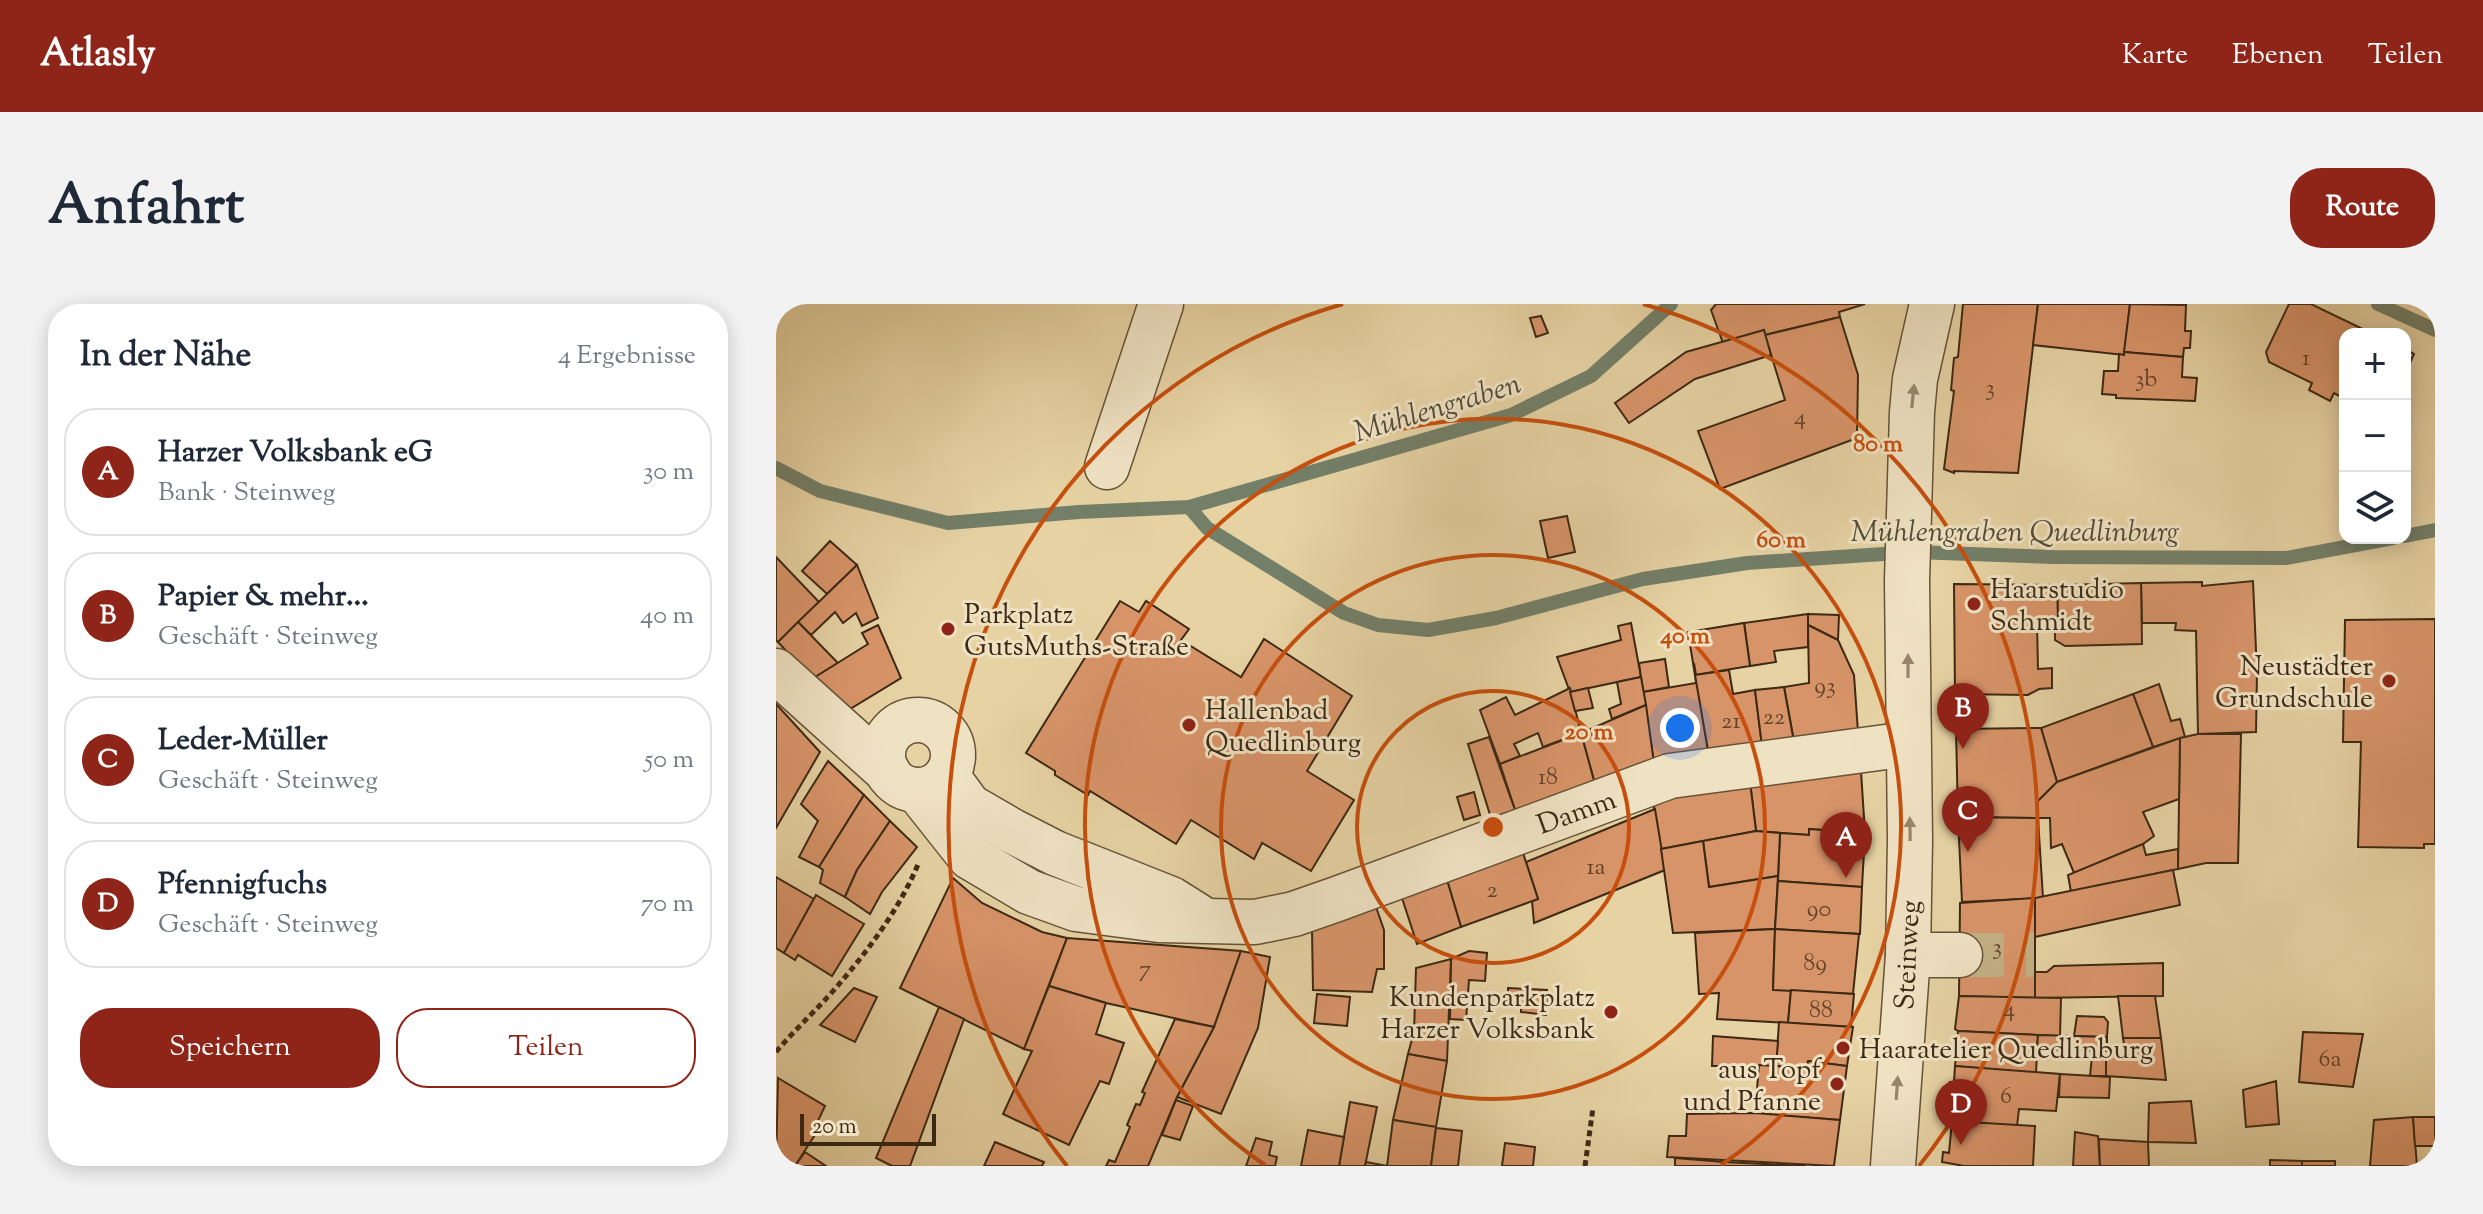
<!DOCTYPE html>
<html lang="de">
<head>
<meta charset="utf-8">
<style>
	:root { --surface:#fff; --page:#f2f2f3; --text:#1f2937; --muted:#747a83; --line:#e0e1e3; --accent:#8f2418 }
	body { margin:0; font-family:"Sorts Mill Goudy",serif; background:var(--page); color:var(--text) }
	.controls { position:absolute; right:24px; top:24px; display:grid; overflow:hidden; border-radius:16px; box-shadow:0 4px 20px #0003 }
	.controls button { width:72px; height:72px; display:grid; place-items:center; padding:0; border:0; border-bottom:2px solid var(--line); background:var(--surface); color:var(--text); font:40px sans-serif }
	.scale { position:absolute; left:24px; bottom:20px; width:136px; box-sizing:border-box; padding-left:8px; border:4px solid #3c2914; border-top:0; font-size:22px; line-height:28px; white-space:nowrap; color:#3c2914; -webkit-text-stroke:6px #efe2c3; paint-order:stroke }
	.you { position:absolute; left:904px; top:424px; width:28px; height:28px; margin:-20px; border:6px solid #fff; border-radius:50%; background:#1a73e8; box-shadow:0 0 0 12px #1a73e833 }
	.badge { display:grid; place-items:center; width:52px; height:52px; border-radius:50%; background:var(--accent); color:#fff; font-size:26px; font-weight:700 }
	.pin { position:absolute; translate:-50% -66px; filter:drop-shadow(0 2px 4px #0008) }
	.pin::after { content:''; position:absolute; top:42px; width:28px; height:24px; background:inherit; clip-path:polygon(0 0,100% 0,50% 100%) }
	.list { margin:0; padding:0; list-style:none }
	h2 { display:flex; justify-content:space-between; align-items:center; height:104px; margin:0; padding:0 32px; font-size:34px }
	h2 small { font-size:26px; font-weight:400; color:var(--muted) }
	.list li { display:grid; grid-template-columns:52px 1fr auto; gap:24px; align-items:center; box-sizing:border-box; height:128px; margin:0 16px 16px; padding:0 16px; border:2px solid var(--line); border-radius:32px }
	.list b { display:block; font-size:30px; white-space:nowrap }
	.list p { margin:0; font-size:26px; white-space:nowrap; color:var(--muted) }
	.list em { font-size:26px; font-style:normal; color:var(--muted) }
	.actions { display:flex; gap:16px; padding:24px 32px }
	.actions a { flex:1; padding:18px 0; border:2px solid var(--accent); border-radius:32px; text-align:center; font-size:28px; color:var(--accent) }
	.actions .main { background:var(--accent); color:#fff }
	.icon { flex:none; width:44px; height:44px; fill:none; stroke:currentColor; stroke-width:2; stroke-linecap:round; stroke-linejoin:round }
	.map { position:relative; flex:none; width:1659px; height:862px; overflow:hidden; border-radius:32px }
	header { display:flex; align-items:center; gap:48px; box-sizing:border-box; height:112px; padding:0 40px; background:var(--accent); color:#fff }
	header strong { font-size:38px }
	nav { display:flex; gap:44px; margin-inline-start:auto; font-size:28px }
	.intro { display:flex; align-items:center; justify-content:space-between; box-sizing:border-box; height:192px; padding:0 48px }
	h1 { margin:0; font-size:56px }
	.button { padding:20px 36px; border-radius:32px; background:var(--accent); color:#fff; font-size:28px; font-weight:700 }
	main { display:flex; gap:48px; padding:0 48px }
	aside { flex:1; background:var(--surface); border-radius:32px; box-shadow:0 4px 20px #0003 }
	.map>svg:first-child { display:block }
</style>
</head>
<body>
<header>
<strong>Atlasly</strong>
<nav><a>Karte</a><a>Ebenen</a><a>Teilen</a></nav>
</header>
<div class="intro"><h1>Anfahrt</h1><a class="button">Route</a></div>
<main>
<aside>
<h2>In der Nähe<small>4 Ergebnisse</small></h2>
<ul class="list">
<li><span class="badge">A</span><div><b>Harzer Volksbank eG</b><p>Bank · Steinweg</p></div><em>30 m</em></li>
<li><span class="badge">B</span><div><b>Papier &amp; mehr…</b><p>Geschäft · Steinweg</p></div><em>40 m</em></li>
<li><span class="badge">C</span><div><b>Leder-Müller</b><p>Geschäft · Steinweg</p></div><em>50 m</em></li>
<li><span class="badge">D</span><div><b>Pfennigfuchs</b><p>Geschäft · Steinweg</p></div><em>70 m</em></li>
</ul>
<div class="actions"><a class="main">Speichern</a><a>Teilen</a></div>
</aside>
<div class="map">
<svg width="1659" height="862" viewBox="0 0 1659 862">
	<rect width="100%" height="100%" fill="#e6d2a3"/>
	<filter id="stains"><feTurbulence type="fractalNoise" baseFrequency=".0025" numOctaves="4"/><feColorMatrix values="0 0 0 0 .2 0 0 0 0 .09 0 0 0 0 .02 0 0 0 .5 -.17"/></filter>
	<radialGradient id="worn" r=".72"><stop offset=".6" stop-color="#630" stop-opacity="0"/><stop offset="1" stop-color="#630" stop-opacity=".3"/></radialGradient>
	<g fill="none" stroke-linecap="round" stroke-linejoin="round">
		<!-- stream -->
		<g stroke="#737f68" stroke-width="14">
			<polyline points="1602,0 1659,26"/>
			<polyline points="0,164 44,187 172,219 303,208 413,203 735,111 815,72 895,0"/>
			<polyline points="413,203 431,224 568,309 602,321 652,326 720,314 867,275 971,259 1138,248 1278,253 1510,254 1617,234"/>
			<polyline points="1629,232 1659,226"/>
		</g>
	</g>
	<!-- building -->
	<g fill="#d89469" stroke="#3c2914" stroke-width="2">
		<polygon points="940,0 1089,0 1063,8 1064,13 989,31 988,26 947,39 935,6"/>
		<polygon points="1187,0 1262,0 1242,169 1178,167 1178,169 1168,165 1178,87 1175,86 1178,54 1182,53"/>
		<polygon points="1262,0 1354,0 1348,51 1257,41"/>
		<polygon points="1354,0 1410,1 1409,27 1415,27 1414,44 1408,44 1407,53 1348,48"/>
		<polygon points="1513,0 1535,0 1597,30 1569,30 1569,95 1558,89 1554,97 1533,86 1536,79 1493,58 1490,48"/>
		<polygon points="765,12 772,29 760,33 754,14"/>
		<polygon points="1064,13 1082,71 1081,134 944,185 922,127 1009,96 989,31"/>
		<polygon points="988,26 995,51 919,75 853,119 839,99 910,48"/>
		<polygon points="1629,45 1638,50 1629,70"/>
		<polygon points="1348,48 1407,53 1406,73 1421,74 1419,97 1340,94 1340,91 1326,90 1328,67 1342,67 1343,50 1348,51"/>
		<polygon points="791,212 799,248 772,254 764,217"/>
		<polygon points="54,237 81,261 51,290 26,267"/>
		<polygon points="0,253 43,298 2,338 0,336"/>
		<polygon points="81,261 102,314 86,322 80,309 67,319 59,308 35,331 22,318"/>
		<polygon points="1477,277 1481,369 1480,428 1422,430 1420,327 1399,326 1400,319 1366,319 1365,279 1426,278 1426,282"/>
		<polygon points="1365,279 1366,340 1289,342 1279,336 1279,319 1282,318 1281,281"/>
		<polygon points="1178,280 1281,281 1282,318 1261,319 1262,365 1276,364 1276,384 1263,385 1252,391 1179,390"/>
		<polygon points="344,297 363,308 370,297 413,325 405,336 465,373 488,335 576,392 531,467 578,496 535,567 486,539 478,555 415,516 400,540 314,487 312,491 279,471 279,467 250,449"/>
		<polygon points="1032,310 1032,343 998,347 1000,358 974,362 968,319"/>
		<polygon points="1032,310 1063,311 1062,336 1032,321"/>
		<polygon points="1659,315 1659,540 1648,540 1648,544 1582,543 1585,438 1567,438 1569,316"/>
		<polygon points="22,318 62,359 36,375 2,338"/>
		<polygon points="855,319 865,373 794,388 781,353 845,336 842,322"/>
		<polygon points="968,319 974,362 919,371 912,328"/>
		<polygon points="102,321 125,374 61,413 36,375 92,340 86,329"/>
		<polygon points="1032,321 1062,336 1078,371 1082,428 1018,438 1008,383 1033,379"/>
		<polygon points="889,355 893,383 867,388 863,359"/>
		<polygon points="918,359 933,452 878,459 867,388 920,379"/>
		<polygon points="953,366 957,390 979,386 986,442 933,452 919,371"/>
		<polygon points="865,373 870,401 836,415 833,405 845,400 841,378"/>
		<polygon points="1383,380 1395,417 1404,415 1409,433 1377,443 1357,390"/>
		<polygon points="1008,383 1018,438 986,442 979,386"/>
		<polygon points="794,384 805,429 767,443 762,429 738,440 744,452 724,460 704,406 730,393 739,411"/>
		<polygon points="812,384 817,404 799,407 794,388"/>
		<polygon points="1357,390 1377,443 1281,478 1265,424"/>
		<polygon points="0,400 44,448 0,524"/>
		<polygon points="870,401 878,459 820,484 805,429"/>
		<polygon points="1265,424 1281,478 1262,497 1262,514 1182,513 1180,425"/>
		<polygon points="805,429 820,484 742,515 724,460"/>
		<polygon points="1422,430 1465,430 1462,559 1430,559 1402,565 1404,434"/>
		<polygon points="713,433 739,506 715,514 692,440"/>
		<polygon points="1404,434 1403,495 1367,508 1378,532 1367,540 1298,569 1286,540 1275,544 1274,514 1262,514 1262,497 1281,478"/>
		<polygon points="52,457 88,491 43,563 23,553 42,517 25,500"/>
		<polygon points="1085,467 1089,529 1033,525 1033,531 980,527 974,478"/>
		<polygon points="974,478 980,527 885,545 876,493"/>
		<polygon points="698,488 704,511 688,516 681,493"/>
		<polygon points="88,491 114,517 81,566 69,593 44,579 47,566 43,563"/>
		<polygon points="879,505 889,566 758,619 756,597 762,595 750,558"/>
		<polygon points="1182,513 1262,514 1267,594 1186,598"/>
		<polygon points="114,517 141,543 106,588 94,610 69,593 81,566"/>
		<polygon points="1033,525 1089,529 1086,583 1002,577 1004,529 1033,531"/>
		<polygon points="980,527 1004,529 1002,572 933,583 927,537"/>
		<polygon points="927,537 933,583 1002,572 999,625 897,629 885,545"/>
		<polygon points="1367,540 1370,551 1402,545 1402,565 1295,588 1292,571"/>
		<polygon points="747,549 762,595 685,623 671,576"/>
		<polygon points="1397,566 1404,601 1259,633 1259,594"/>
		<polygon points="0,573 38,595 8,649 0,644"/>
		<polygon points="177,574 206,599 266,628 291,634 248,745 124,684"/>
		<polygon points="671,576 685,623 641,640 626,594"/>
		<polygon points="1002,577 1086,583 1084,630 999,625"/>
		<polygon points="40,591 88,620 56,672 22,651 19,656 8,649"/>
		<polygon points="1259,594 1259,694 1183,692 1184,599"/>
		<polygon points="600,603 608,626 608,665 601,665 596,688 537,686 536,626"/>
		<polygon points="999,625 997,686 1015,686 1012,719 941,715 943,689 923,690 919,629"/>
		<polygon points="999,625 1083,630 1077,690 997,686"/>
		<polygon points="291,634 465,647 438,723 330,699 273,682"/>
		<polygon points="465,647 494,653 482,724 445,810 401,793 438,723"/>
		<polygon points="693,647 711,649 709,677 693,676 690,716 674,715 675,655"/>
		<polygon points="675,655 671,757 632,750 638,728 640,664"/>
		<polygon points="1387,659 1387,692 1259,694 1259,668 1271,668 1278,662"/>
		<polygon points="273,682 330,699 320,730 348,739 333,780 324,777 293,841 227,810 256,747 248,745"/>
		<polygon points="78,684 101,693 79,738 44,721"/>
		<polygon points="732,684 771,686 770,711 745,708 745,704 732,703"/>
		<polygon points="1015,686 1078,690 1075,723 1012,719"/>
		<polygon points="541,690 574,693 571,722 538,719"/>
		<polygon points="1183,692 1285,694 1284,732 1182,727 1179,725"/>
		<polygon points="1342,692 1379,692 1385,734 1347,734"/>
		<polygon points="163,703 188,715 134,862 116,862 100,854"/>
		<polygon points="1301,712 1328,713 1332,718 1331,733 1298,732"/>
		<polygon points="399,715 438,723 401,793 372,862 330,862 333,856 339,858 354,823 351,821 360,800 364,801 369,789 366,788"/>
		<polygon points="1003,718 1077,723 1071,762 1032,757 1031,764 1000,762"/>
		<polygon points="1182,727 1262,731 1260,769 1179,762"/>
		<polygon points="1527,728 1587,730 1577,783 1523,778"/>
		<polygon points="1262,731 1331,733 1331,747 1261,745"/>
		<polygon points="937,732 1002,737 1000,762 936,762"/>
		<polygon points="1347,734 1385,734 1390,776 1330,772 1330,751 1350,752"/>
		<polygon points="632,750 671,757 660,823 617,816"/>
		<polygon points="1316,752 1330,752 1330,772 1314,772"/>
		<polygon points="1032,757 1071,762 1064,816 979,810 983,761 1031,764"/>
		<polygon points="1179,762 1284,770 1280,807 1243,805 1241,822 1176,817 1176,815 1171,814 1172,804 1177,804 1178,789 1173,789 1174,778 1178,778"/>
		<polygon points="1284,770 1334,773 1333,794 1283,793"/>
		<polygon points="2,774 49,802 40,821 44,823 19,862 0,862"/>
		<polygon points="1500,777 1503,820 1470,823 1467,786"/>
		<polygon points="400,796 417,802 404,836 386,831"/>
		<polygon points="1415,797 1420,839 1372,838 1373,799"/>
		<polygon points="574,798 601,803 589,862 563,862"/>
		<polygon points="979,809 1064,816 1058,862 891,853 893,832 910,832 911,810"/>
		<polygon points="1637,813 1641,862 1594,862 1598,816"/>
		<polygon points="1637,813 1659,813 1659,842 1639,842"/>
		<polygon points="617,816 660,823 655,862 589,862 590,858 611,862"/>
		<polygon points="1176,817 1259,822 1257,862 1188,862 1166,858 1167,848 1173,849"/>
		<polygon points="660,824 686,827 682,862 655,862"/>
		<polygon points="532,826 568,833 563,862 525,862"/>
		<polygon points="1299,828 1322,832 1324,862 1297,862"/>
		<polygon points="480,834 496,838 493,851 501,853 499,862 470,862"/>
		<polygon points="1323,835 1372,838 1373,862 1324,862"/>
		<polygon points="219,838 268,858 266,862 208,862"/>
		<polygon points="729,839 759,843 757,862 726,862"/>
		<polygon points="29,848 50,862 19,862"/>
		<polygon points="899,854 948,858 948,862 899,862"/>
		<polygon points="1494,856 1526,857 1526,862 1494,862"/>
		<rect x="1526" y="857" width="33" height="5"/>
		<polygon points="948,858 1030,862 948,862"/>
	</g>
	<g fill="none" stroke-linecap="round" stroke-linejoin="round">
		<!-- minor-tunnel -->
		<polyline stroke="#c4b086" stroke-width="44" stroke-dasharray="44 22" stroke-linecap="butt" points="1184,651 1258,651"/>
		<!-- minor casing -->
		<g stroke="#665338" stroke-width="47">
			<g id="minor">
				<polyline points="331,163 385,0"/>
				<polyline points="0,367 112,468"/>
				<circle cx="142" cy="451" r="35"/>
				<polyline points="171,472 193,502 236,527 279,549 395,595 422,612"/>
				<polyline points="141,486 194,553 253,588 300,605 383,616 479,618 518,610 561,595 894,472 1132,440"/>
				<polyline points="1132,651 1184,651"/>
				<polyline points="1117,862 1132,651 1134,536 1131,277 1136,108 1139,75 1156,0"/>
			</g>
		</g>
		<!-- path -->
		<g stroke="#3c2914" stroke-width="5" stroke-dasharray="6 4" stroke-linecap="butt">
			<path d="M0 748C20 724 44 703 64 679 95 643 125 602 143 558"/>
			<polyline points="809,862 817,804"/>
		</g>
		<!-- minor -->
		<use href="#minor" stroke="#efe2c3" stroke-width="44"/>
	</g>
	<!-- one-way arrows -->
	<defs><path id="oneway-solid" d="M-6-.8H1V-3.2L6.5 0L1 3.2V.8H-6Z" transform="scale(2)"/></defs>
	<g fill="#96866c">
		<use href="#oneway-solid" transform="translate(1137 92) rotate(-84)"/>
		<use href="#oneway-solid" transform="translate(1132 362) rotate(-90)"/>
		<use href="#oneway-solid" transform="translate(1134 525) rotate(-91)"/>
		<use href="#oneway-solid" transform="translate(1121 784) rotate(-86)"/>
	</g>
	<!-- distance rings -->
	<g fill="none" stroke="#c64f0e" stroke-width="4">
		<circle cx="717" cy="523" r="136"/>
		<circle cx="717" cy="523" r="272"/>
		<path d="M489 861A408 408 0 1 1 945 861"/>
		<path d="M291 862A544 544 0 0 1 567 0M867 0A544 544 0 0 1 1143 862"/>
	</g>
	<!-- markers -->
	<g fill="#8f2418" stroke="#efe2c3" stroke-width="3">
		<circle cx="1198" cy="300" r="8"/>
		<circle cx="172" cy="325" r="8"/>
		<circle cx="1613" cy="377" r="8"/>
		<circle cx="413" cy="421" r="8"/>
		<circle cx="835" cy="708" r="8"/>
		<circle cx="1067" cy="744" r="8"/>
		<circle cx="1061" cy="780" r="8"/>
	</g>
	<g text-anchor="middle" stroke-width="6" stroke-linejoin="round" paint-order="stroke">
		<!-- number labels -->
		<g font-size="24" fill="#634429">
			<text x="1530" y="61">1</text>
			<text x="1370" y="82">3b</text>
			<text x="1214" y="91">3</text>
			<text x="1024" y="120">4</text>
			<text x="1049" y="389">93</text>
			<text x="998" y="420">22</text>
			<text x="955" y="424">21</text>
			<text x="772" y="480">18</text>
			<text x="820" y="570">1a</text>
			<text x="716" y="593">2</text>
			<text x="1043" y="612">90</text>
			<text x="1221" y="650">3</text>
			<text x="1039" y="666">89</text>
			<text x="369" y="672">7</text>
			<text x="1233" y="712">4</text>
			<text x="1045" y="713">88</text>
			<text x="1554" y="762">6a</text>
			<text x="1230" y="799">6</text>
		</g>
		<!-- poi labels -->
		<g font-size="28" fill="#3c2914" stroke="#efe2c3" text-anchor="start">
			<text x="1214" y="294">Haarstudio<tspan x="1214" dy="32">Schmidt</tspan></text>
			<text x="188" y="319">Parkplatz<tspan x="188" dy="32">GutsMuths-Straße</tspan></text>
			<text x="1597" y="371" text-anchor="end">Neustädter<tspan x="1597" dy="32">Grundschule</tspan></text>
			<text x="429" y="415">Hallenbad<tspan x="429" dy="32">Quedlinburg</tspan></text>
			<text x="819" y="702" text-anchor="end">Kundenparkplatz<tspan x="819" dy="32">Harzer Volksbank</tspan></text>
			<text x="1083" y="754">Haaratelier Quedlinburg</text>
			<text x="1045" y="774" text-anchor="end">aus Topf<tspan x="1045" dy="32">und Pfanne</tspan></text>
		</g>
		<!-- street labels -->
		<g font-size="28" fill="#3c2914" stroke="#efe2c3">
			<text transform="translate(800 507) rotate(-20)" y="10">Damm</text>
			<text transform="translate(1130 651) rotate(-87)" y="10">Steinweg</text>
		</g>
		<!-- water labels -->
		<g font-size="30" font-style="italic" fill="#534d37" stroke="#efe2c3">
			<text transform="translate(661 103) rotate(-17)" y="10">Mühlengraben</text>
			<text x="1239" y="237">Mühlengraben Quedlinburg</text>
		</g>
	</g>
	<circle cx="717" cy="523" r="12" fill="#c64f0e" stroke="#efe2c3" stroke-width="4"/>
	<g font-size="24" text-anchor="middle" font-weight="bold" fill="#c64f0e" stroke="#efe2c3" stroke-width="6" stroke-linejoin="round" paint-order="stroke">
		<text x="1102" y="147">80 m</text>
		<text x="1005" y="243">60 m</text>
		<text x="909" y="339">40 m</text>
		<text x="813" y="435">20 m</text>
	</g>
	<rect width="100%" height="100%" filter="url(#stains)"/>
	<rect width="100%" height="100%" fill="url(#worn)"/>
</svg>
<div class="controls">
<button>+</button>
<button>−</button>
<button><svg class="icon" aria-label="layers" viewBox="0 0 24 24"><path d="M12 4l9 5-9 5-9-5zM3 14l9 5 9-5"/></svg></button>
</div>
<div class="scale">20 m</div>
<div class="you"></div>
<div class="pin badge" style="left:1070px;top:574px">A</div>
<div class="pin badge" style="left:1187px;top:445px">B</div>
<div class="pin badge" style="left:1192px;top:548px">C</div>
<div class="pin badge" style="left:1185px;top:841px">D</div>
</div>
</main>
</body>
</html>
